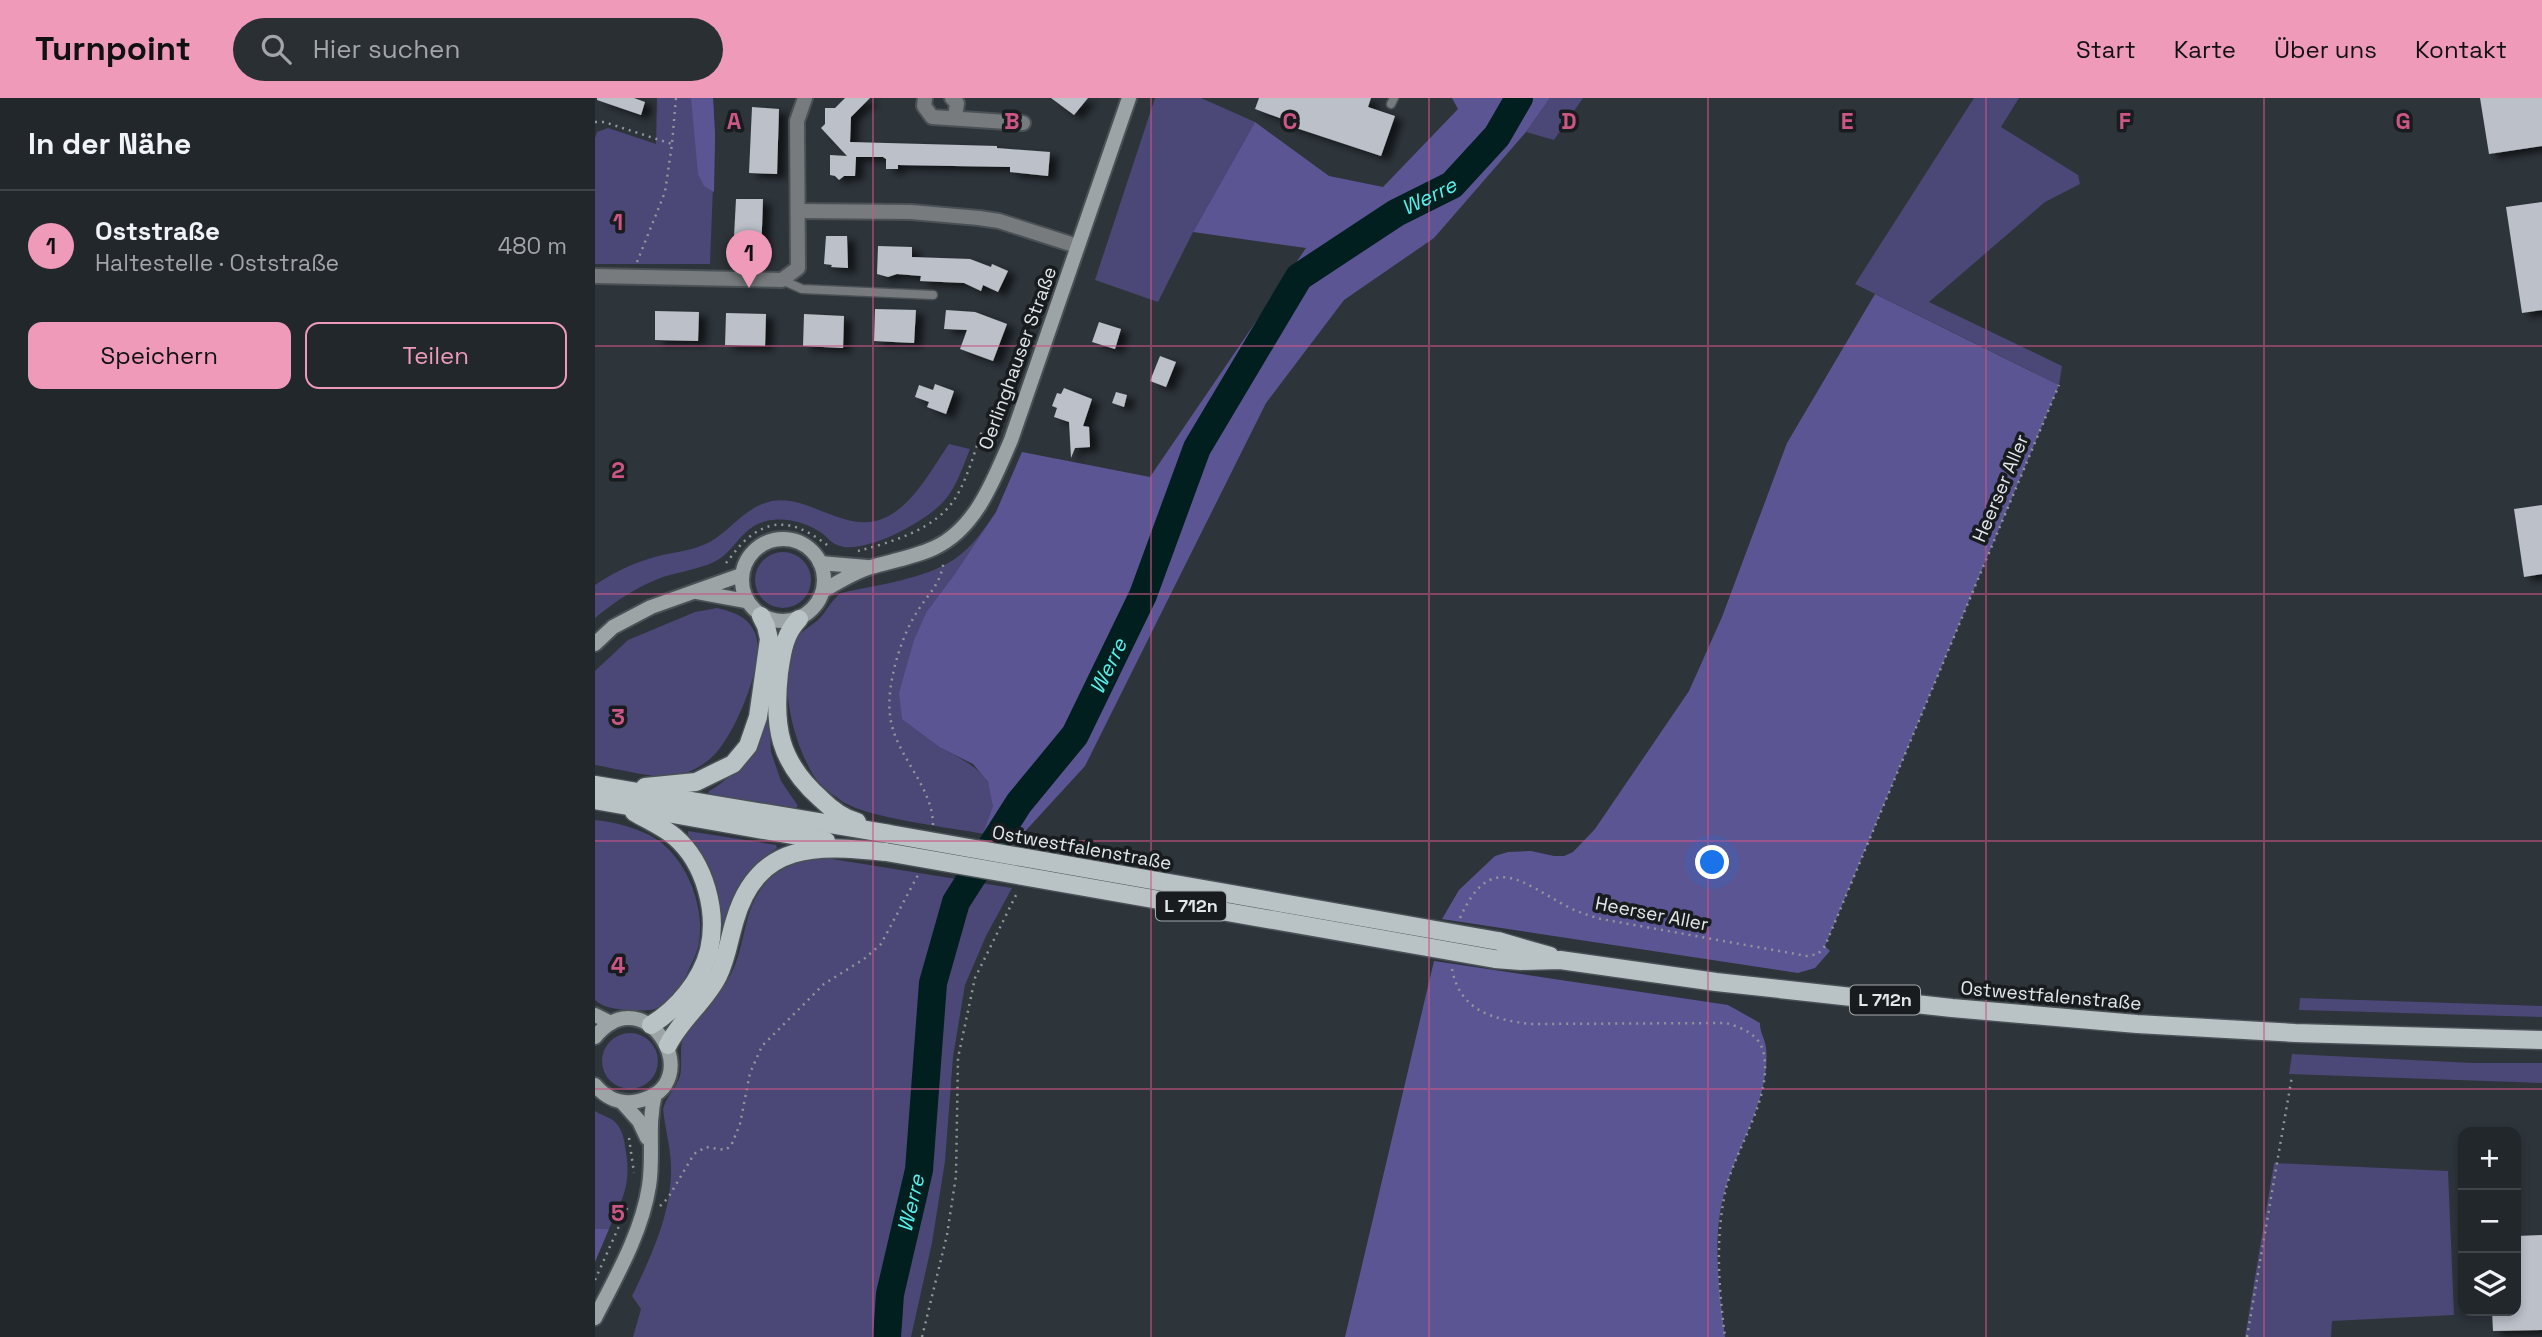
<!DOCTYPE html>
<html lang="de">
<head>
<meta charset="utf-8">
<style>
	:root { --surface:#22272c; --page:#2a2f34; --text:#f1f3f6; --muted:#a2a5a9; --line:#3f4448; --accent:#ef9ab8 }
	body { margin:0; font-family:"Space Grotesk",sans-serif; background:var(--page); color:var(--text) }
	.controls { position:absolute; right:21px; bottom:21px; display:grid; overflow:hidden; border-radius:14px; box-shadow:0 4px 10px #0003 }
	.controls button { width:63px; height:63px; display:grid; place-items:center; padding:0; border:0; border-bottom:2px solid var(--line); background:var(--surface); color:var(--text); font:35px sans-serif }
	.you { position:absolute; left:1118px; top:765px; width:24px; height:24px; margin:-18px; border:5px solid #fff; border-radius:50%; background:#1a73e8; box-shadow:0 0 0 10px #1a73e833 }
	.badge { display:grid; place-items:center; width:46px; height:46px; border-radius:50%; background:var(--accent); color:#111; font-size:23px; font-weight:700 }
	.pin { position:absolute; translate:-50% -58px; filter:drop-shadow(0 2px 4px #0008) }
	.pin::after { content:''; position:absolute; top:37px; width:24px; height:21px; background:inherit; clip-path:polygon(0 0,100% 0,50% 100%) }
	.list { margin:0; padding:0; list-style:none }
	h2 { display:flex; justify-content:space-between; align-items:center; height:91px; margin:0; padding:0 28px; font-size:30px }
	h2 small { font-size:23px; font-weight:400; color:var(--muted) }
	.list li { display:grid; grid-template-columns:46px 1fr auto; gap:21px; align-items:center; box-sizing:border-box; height:112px; padding:0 28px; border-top:2px solid var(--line) }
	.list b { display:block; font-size:26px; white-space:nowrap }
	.list p { margin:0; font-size:23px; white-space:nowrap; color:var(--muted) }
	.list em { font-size:23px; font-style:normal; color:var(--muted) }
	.actions { display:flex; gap:14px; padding:21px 28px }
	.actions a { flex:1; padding:16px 0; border:2px solid var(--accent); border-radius:14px; text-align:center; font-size:24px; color:var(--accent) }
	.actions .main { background:var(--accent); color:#111 }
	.icon { flex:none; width:38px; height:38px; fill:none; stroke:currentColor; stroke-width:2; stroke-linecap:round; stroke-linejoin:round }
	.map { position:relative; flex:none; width:1947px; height:1239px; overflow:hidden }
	header { display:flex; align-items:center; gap:42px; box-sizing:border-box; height:98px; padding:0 35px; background:var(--accent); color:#111 }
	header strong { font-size:33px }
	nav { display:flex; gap:38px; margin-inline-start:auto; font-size:24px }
	.search { width:490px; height:63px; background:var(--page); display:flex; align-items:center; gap:18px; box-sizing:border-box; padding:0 24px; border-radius:38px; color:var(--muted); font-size:26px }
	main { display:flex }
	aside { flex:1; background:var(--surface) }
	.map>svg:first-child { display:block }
</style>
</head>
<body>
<header>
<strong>Turnpoint</strong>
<div class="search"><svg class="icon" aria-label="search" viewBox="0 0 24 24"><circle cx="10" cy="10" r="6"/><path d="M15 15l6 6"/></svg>Hier suchen</div>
<nav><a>Start</a><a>Karte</a><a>Über uns</a><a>Kontakt</a></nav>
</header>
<main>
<aside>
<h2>In der Nähe<small></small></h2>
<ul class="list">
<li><span class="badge">1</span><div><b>Oststraße</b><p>Haltestelle · Oststraße</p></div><em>480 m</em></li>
</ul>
<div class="actions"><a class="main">Speichern</a><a>Teilen</a></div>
</aside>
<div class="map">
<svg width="1947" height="1239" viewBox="0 0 1947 1239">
	<defs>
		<filter id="shadow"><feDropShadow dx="8" dy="4.5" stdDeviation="3.5" flood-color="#0009"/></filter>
	</defs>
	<rect width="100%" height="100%" fill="#2d343a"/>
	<!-- green -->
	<g fill="#4b4776">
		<polygon points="62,0 118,0 120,37 115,166 0,166 0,40 2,34 13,30 61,46"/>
		<polygon points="560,0 606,0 660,24 598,134 563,204 500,182"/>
		<polygon points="955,0 988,0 959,42 931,34"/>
		<polygon points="1379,0 1424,0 1406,29 1483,77 1485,86 1450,104 1334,204 1467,268 1464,287 1260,186"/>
		<path d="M354 346 375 351C368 368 362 388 349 403 332 423 271 456 245 448 237 446 234 441 228 436 214 426 195 420 178 422 146 425 142 453 119 464 104 471 84 474 68 479 45 487 19 504 0 520V487C16 476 34 467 53 461 73 454 96 454 115 444 137 431 150 409 177 403 192 400 210 406 224 412 237 417 251 423 265 424 308 428 333 376 354 346Z"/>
		<path d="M401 414 359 477 332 513 346 650C369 662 402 677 398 709 396 718 391 727 389 736 353 729 277 721 248 704 240 698 229 691 223 684 199 651 182 584 199 545 204 534 213 530 222 523 231 515 235 503 246 495 281 487 332 481 361 460 378 448 389 431 401 414Z"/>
		<circle cx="188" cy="482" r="28"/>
		<path d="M122 510C138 514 153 518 160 535 172 563 140 634 121 655 110 667 95 675 80 678 64 682 19 670 0 667V573L33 542 100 514Z"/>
		<path d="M174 611 176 654 186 683 203 708 201 710 113 697 114 693C145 676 163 644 174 611Z"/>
		<path d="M0 722C20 724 44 730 61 741 93 761 112 814 103 850 100 860 94 870 90 880 83 894 73 908 56 912 50 913 42 912 35 912 22 911 10 911 0 902Z"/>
		<path d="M93 733 181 747 182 750C150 774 136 794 128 833H124C125 797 118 765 93 737Z"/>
		<path d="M225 759 417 790 391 838 370 887 358 959 350 1063 337 1145 316 1239H38L46 1211 37 1198C56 1159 77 1114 76 1070 76 1050 70 1031 68 1011 71 999 81 990 85 978 88 965 83 948 90 936 103 915 124 898 136 876 150 849 148 816 166 791 180 770 202 764 225 759Z"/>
		<polygon points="1705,900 1947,908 1947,919 1704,912"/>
		<circle cx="35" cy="963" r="28"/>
		<polygon points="1697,956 1878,965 1947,965 1947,985 1694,976"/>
		<path d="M0 1013C6 1017 14 1019 19 1023 26 1029 29 1039 30 1048 37 1085 29 1098 14 1131H0Z"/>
		<polygon points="1679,1065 1853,1073 1859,1217 1737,1223 1736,1239 1650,1239"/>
	</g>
	<!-- forest -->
	<g fill="#5c5593">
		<polygon points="96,0 118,0 120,37 119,94 109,88 103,76"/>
		<polygon points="857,0 955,0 931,34 839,140 749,202 671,305 490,668 424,740 389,733 398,708 393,684 378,666 346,650 307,621 304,595 319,542 332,513 359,477 401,414 427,354 555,379 711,150 598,134 660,24 734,78 788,89 863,11"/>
		<polygon points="1280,196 1464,287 1230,848 1235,853 1220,870 1203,875 847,821 864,792 900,758 913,754 936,753 959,758 969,758 978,754 1000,731 1094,593 1127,519 1192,345"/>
		<path d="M839 863 1133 907 1165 925C1165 934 1168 937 1170 945 1173 955 1171 973 1169 983 1162 1020 1142 1054 1131 1089 1116 1136 1124 1192 1130 1239H750Z"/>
		<polygon points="0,1131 14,1131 0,1164"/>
	</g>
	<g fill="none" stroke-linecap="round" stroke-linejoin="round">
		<!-- river -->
		<path stroke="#001f1e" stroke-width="28" id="s1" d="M292 1239 295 1196 324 1072 338 885 361 804 424 705 480 637 548 497 602 350 704 179 801 115 857 87 902 38 924 0"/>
	</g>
	<!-- building -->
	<g fill="#bbc0c9" filter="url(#shadow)">
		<polygon points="2,0 39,0 50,4 46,17 2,2"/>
		<polygon points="250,0 275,0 256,19 255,44 402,48 402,50 455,54 453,78 415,74 415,69 303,67 303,71 291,71 291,61 288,59 261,59 260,78 249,78 244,82 240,78 235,77 235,57 252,58 226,30 230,26 230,10 240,10"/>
		<polygon points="456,0 493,0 479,17"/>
		<polygon points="664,0 776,0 773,9 800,18 786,58 692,27 693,23 660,11"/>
		<polygon points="1885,0 1947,0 1947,48 1894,56"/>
		<polygon points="157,9 184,11 182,76 154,75"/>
		<polygon points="141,101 168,101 166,158 138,157"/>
		<polygon points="1947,104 1947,212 1927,215 1911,109"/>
		<polygon points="231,138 252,138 253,170 236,169 237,167 229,166"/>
		<polygon points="283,148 317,149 317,159 375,161 396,169 397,166 413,173 403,194 388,187 386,193 369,185 325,183 326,178 302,176 293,179 282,176"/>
		<polygon points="280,211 321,212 319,245 279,243"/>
		<polygon points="351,212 380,214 412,226 398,263 365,251 372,232 349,231"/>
		<polygon points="60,213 104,214 103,243 60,242"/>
		<polygon points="131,215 171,216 170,248 130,247"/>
		<polygon points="209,216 249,218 248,250 208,248"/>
		<polygon points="504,224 526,231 520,251 497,244"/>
		<polygon points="565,258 581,264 571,289 555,283"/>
		<polygon points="340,286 359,293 351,316 332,309 334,304 320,299 324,287 338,292"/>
		<polygon points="469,290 497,301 488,328 494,329 495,349 480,350 476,360 474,324 459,319 462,310 457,308 462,295 466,296"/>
		<polygon points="521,294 532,297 529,309 517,305"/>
		<polygon points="1947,407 1947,476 1929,479 1919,411"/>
		<polygon points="1947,1137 1947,1232 1898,1233 1897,1213 1921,1213 1921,1138"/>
	</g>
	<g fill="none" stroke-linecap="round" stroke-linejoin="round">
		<!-- lane casing -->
		<g stroke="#4a5156" stroke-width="11">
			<g id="lane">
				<polyline points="796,6 799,0"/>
				<polyline points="187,182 207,191 338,197"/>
			</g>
		</g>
		<!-- street casing -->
		<g stroke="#4a5156" stroke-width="18">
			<g id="street">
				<polyline points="330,0 329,8 337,19 428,25"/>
				<polyline points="357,0 362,5 360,19"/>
				<polyline points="204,113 316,114 384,120 404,123 482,148"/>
				<polyline points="0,178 187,182 203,170 202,23 210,0"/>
			</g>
		</g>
		<!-- secondary casing -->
		<g stroke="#4a5156" stroke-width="18">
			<g id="secondary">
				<circle cx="188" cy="482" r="41"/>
				<polyline points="225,465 272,469"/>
				<path d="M228 493C243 484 259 474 276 469 297 463 319 459 339 450 381 431 399 381 416 342L534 0"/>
				<polyline points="102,494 151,503"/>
				<polyline points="0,546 18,529 56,509 146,477"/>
				<polyline points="0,917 16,925"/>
				<path d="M0 939C51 876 116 988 43 1003 26 1007 11 1000 0 987"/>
				<polyline points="27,1004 44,1023 52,1040"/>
				<path d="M0 1220C21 1179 47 1134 54 1088 59 1057 52 1027 60 996"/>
			</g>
		</g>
		<!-- primary casing -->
		<g stroke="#4a5156" stroke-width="21">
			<g id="primary">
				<path d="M204 521C189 536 187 555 184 575 178 629 184 664 226 701 236 711 248 720 262 724"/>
				<polyline points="0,687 295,736"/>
				<polyline points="50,689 101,684 138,666 153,648 163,619 174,541 171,528 166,518"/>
				<polyline points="0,702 231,743"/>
				<path d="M39 714C52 722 69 729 80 739 110 765 123 814 114 852 106 883 82 911 56 927"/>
				<polyline points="903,843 955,858"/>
				<polyline points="900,861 926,863 965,862 1121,884 1357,910 1542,926 1700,935 1947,942"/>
				<path d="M73 947C86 921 110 904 123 878 132 860 134 841 140 822 163 743 222 747 291 754"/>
			</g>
		</g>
		<!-- path -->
		<g stroke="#90969a" stroke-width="2.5" stroke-dasharray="2 5" stroke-linecap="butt">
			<polyline points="0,24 9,24 77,46"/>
			<polyline points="42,164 70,94 77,46 81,0"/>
			<path d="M263 453C297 444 342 431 361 399 373 379 379 355 387 333"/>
			<path d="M131 465C138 457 144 447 153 440 183 415 209 429 236 450"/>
			<path d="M338 727C338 687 299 657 295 617 291 588 306 538 322 514 335 493 345 488 349 462"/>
			<path d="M865 820C896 751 927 785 975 810 985 815 996 818 1006 821L1212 858 1223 856 1230 848 1464 287"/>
			<path d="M857 871C865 913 897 921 935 926L1131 925C1148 930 1166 937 1169 957 1177 1002 1139 1052 1130 1095 1120 1143 1124 1192 1130 1239"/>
			<polyline points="34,1040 39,1075"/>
			<polyline points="65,1108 73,1100 99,1056 111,1049 130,1052 136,1048 145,1026 155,975 167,948 229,886 269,861 286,846 323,777"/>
			<polyline points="0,1182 33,1108"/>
			<polyline points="327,1239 352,1137 361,1078 363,960 380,880 423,793"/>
			<polyline points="1652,1239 1697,978"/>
		</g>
		<!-- lane -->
		<use href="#lane" stroke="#777b7d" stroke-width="8"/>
		<!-- street -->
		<use href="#street" stroke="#777b7d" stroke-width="14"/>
		<!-- secondary -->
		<use href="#secondary" stroke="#9ca4a6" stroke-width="14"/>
		<!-- primary -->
		<use href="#primary" stroke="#b9c3c6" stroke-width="18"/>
		<!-- primary-bridge casing -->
		<g stroke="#4a5156" stroke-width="21" stroke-linecap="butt">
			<g id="primary-bridge">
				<polyline points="295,736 903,843"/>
				<polyline points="291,754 900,861"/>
			</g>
		</g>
		<!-- primary-bridge -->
		<use href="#primary-bridge" stroke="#b9c3c6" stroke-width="18"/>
	</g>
	<!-- grid -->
	<path fill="none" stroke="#cc5686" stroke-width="2" stroke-opacity="0.55" d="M278 0V1239M556 0V1239M834 0V1239M1113 0V1239M1391 0V1239M1669 0V1239M0 248H1947M0 496H1947M0 743H1947M0 991H1947"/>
	<g text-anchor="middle" stroke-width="7" stroke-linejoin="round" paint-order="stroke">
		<!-- shield labels -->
		<g fill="#181c1e" stroke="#a5aaad" stroke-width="2">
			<rect x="561" y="793.5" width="70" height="29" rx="5"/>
			<rect x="1255" y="887.5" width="70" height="29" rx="5"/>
		</g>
		<g font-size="18" font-weight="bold" fill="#e2e7ea">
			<text x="596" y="814">L 712n</text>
			<text x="1290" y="908">L 712n</text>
		</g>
		<!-- street labels -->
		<g font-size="19" fill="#e2e7ea" stroke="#181c1e">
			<text transform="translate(422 260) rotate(-70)" y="7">Oerlinghauser Straße</text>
			<text transform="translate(1405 390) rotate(-67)" y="7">Heerser Aller</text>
			<text transform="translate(487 749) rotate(10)" y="7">Ostwestfalenstraße</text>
			<text transform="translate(1057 815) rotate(11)" y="7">Heerser Aller</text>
			<text transform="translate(1456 897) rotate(5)" y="7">Ostwestfalenstraße</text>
		</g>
		<!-- water labels -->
		<g font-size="21" font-style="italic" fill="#57f0eb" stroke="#181c1e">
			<text dy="7" stroke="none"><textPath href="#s1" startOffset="1312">Werre</textPath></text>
			<text dy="7" stroke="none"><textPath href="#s1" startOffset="724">Werre</textPath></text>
			<text dy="7" stroke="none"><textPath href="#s1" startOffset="136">Werre</textPath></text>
		</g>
	</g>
	<g font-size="23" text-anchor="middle" font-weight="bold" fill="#cc5686" stroke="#181c1e" stroke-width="7" stroke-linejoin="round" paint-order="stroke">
		<text x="139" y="31">A</text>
		<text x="417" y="31">B</text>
		<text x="695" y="31">C</text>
		<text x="974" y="31">D</text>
		<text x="1252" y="31">E</text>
		<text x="1530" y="31">F</text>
		<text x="1808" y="31">G</text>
		<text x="23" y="132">1</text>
		<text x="23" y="380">2</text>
		<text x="23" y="627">3</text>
		<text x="23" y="875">4</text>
		<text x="23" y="1123">5</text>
	</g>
</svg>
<div class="controls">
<button>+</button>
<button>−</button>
<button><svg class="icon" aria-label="layers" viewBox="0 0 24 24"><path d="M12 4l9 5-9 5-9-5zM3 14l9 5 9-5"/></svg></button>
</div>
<div class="you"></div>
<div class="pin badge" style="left:154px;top:190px">1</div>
</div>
</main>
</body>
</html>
